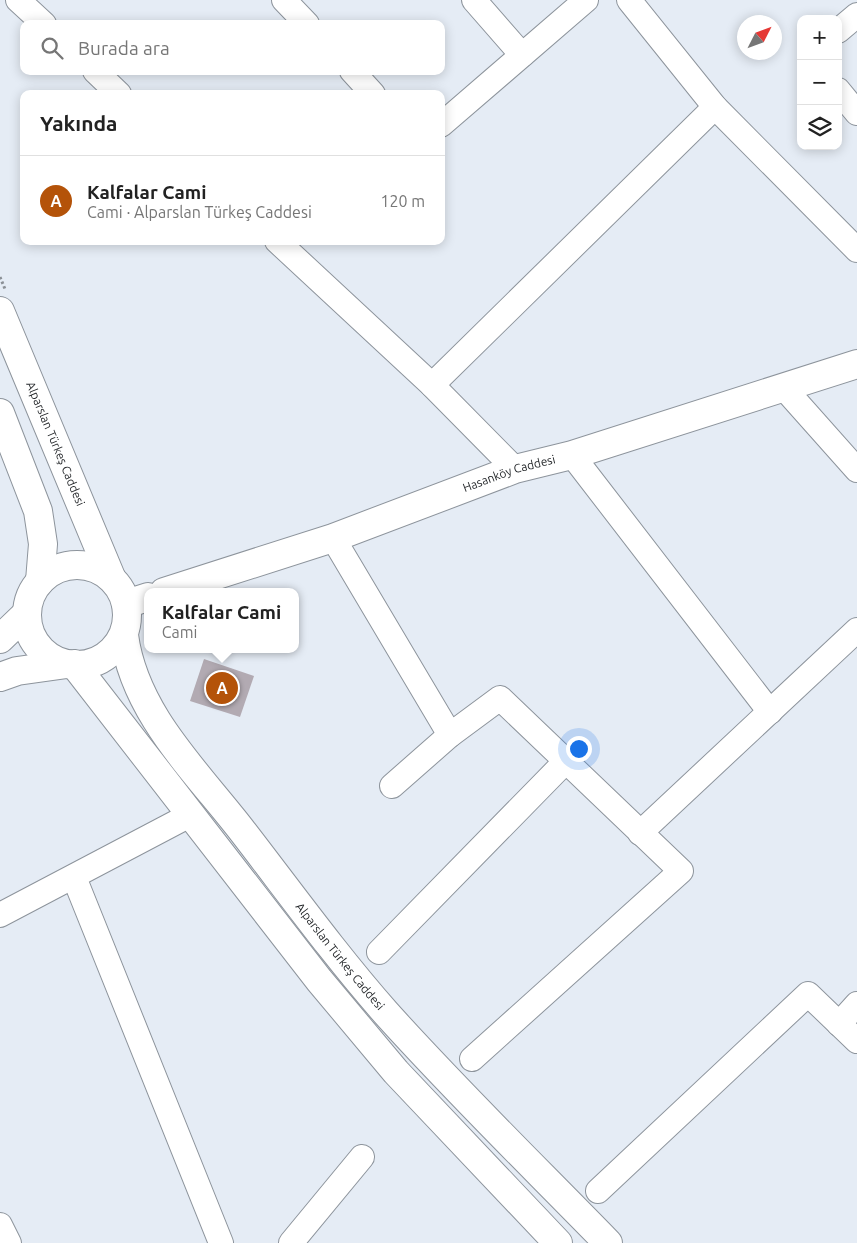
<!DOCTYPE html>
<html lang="tr">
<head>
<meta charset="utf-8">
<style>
	:root { --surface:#fff; --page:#f2f2f2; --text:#222; --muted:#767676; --line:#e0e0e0; --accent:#b45309 }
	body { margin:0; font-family:Ubuntu,sans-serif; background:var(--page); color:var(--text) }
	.controls { position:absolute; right:15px; top:15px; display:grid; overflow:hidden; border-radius:10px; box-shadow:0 2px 12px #0003 }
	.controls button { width:45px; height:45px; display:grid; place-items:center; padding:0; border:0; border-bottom:1px solid var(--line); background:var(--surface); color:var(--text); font:25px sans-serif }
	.compass { position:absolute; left:737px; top:15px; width:45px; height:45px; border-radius:50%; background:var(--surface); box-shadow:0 2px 12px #0003; rotate:48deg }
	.you { position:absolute; left:578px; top:748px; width:18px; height:18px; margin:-12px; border:4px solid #fff; border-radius:50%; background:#1a73e8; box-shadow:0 0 0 8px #1a73e833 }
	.badge { display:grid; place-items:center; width:32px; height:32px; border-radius:50%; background:var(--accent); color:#fff; font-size:16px; font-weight:700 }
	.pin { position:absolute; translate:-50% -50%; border:2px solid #fff; box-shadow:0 1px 5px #0006 }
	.popup { position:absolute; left:144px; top:588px; width:155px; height:65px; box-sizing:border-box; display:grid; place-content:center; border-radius:10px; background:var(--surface); filter:drop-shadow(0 1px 4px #0005); font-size:16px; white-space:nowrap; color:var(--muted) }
	.popup b { font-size:19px; color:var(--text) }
	.popup::after { content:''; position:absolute; left:50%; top:100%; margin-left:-10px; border:10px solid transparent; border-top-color:var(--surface) }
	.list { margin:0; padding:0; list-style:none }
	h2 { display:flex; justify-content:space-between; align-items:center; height:65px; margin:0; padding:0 20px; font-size:21px }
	h2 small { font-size:16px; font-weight:400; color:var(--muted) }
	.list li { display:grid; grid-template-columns:32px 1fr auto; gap:15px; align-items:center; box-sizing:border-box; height:90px; padding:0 20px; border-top:1px solid var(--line) }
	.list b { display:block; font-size:19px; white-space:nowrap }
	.list p { margin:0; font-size:16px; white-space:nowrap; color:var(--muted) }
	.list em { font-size:16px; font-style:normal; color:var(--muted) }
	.icon { flex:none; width:28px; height:28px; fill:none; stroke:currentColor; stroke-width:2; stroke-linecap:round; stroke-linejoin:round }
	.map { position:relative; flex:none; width:857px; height:1243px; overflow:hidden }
	.search { position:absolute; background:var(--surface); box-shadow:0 2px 12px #0003; left:20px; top:20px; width:425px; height:55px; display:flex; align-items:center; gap:12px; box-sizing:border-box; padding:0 18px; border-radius:10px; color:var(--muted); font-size:19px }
	.panel { position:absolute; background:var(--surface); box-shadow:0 2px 12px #0003; left:20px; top:90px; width:425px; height:155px; border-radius:10px }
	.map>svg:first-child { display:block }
</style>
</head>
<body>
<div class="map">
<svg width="857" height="1243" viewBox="0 0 857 1243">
	<rect width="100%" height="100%" fill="#e5ecf5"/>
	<!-- building -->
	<polygon fill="#b2aab2" points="204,659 254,676 240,717 190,701"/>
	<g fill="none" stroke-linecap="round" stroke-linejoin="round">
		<!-- minor casing -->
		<g stroke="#8d949c" stroke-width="26">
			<g id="minor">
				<polyline points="18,0 44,24"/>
				<polyline points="284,0 307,24"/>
				<polyline points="474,0 522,55"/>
				<polyline points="629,0 715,107 857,250"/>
				<polyline points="838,31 857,15"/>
				<polyline points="95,71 119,94"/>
				<polyline points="352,71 373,94"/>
				<polyline points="838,90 857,113"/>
				<polyline points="441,125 586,0"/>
				<polyline points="277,241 432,385 515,469"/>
				<polyline points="432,385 715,107"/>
				<polyline points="784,388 857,470"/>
				<polyline points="572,455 770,712"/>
				<polyline points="333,538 450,735 500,698 681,871 472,1059"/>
				<polyline points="392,786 450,735"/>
				<polyline points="640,833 857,630"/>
				<polyline points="74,877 221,1243"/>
				<polyline points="0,915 190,815"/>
				<polyline points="379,952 565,762"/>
				<polyline points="839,1024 857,1004"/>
				<polyline points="598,1191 808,994 857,1041"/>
				<polyline points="0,1225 9,1243"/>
				<polyline points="291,1243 362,1157"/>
			</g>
		</g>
		<!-- tertiary casing -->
		<g stroke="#8d949c" stroke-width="30">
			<g id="tertiary">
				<path id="s1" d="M164 592 333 538 515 469 572 455 857 364"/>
				<polyline points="126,604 148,597"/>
				<polyline points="0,639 27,613"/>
				<polyline points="0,677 17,671 67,664"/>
			</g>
		</g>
		<!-- secondary casing -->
		<g stroke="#8d949c" stroke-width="30">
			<g id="secondary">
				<path id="s2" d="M0 311 111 577"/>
				<polyline points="0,413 38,511 43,544 40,581"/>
				<circle cx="77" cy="615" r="50"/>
				<path id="s3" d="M124 635C134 712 194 769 240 828 288 890 334 954 386 1013 457 1092 534 1167 608 1243"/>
				<polyline points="74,664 319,980 396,1072 558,1243"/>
			</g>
		</g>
		<!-- path -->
		<polyline stroke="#8b9096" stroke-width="3" stroke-dasharray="2.5 2.5" stroke-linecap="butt" points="0,277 5,289"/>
		<!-- minor -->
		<use href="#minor" stroke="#fff" stroke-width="24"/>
		<!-- tertiary -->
		<use href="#tertiary" stroke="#fff" stroke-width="28"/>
		<!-- secondary -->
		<use href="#secondary" stroke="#fff" stroke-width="28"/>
	</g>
	<g text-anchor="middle" stroke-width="4" stroke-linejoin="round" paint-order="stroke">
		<!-- street labels -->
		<g font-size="12" fill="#26292c" stroke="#e5ecf5">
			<text dy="4" stroke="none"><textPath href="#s2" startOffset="144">Alparslan Türkeş Caddesi</textPath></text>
			<text dy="4" stroke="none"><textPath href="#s1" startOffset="365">Hasanköy Caddesi</textPath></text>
			<text dy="4" stroke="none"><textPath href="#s3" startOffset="391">Alparslan Türkeş Caddesi</textPath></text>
		</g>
	</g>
</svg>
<div class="controls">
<button>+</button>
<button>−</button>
<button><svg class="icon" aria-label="layers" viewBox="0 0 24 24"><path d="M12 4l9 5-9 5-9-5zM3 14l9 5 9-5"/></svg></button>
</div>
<svg class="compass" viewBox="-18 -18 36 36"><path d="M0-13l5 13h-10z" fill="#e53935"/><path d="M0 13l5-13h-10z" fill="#767676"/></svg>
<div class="you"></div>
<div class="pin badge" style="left:222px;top:688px">A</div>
<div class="popup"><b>Kalfalar Cami</b>Cami</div>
<div class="search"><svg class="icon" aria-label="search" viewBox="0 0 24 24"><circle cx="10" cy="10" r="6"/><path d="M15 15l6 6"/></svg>Burada ara</div>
<section class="panel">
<h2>Yakında<small></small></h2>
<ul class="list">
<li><span class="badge">A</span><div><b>Kalfalar Cami</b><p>Cami · Alparslan Türkeş Caddesi</p></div><em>120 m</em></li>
</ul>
</section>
</div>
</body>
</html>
